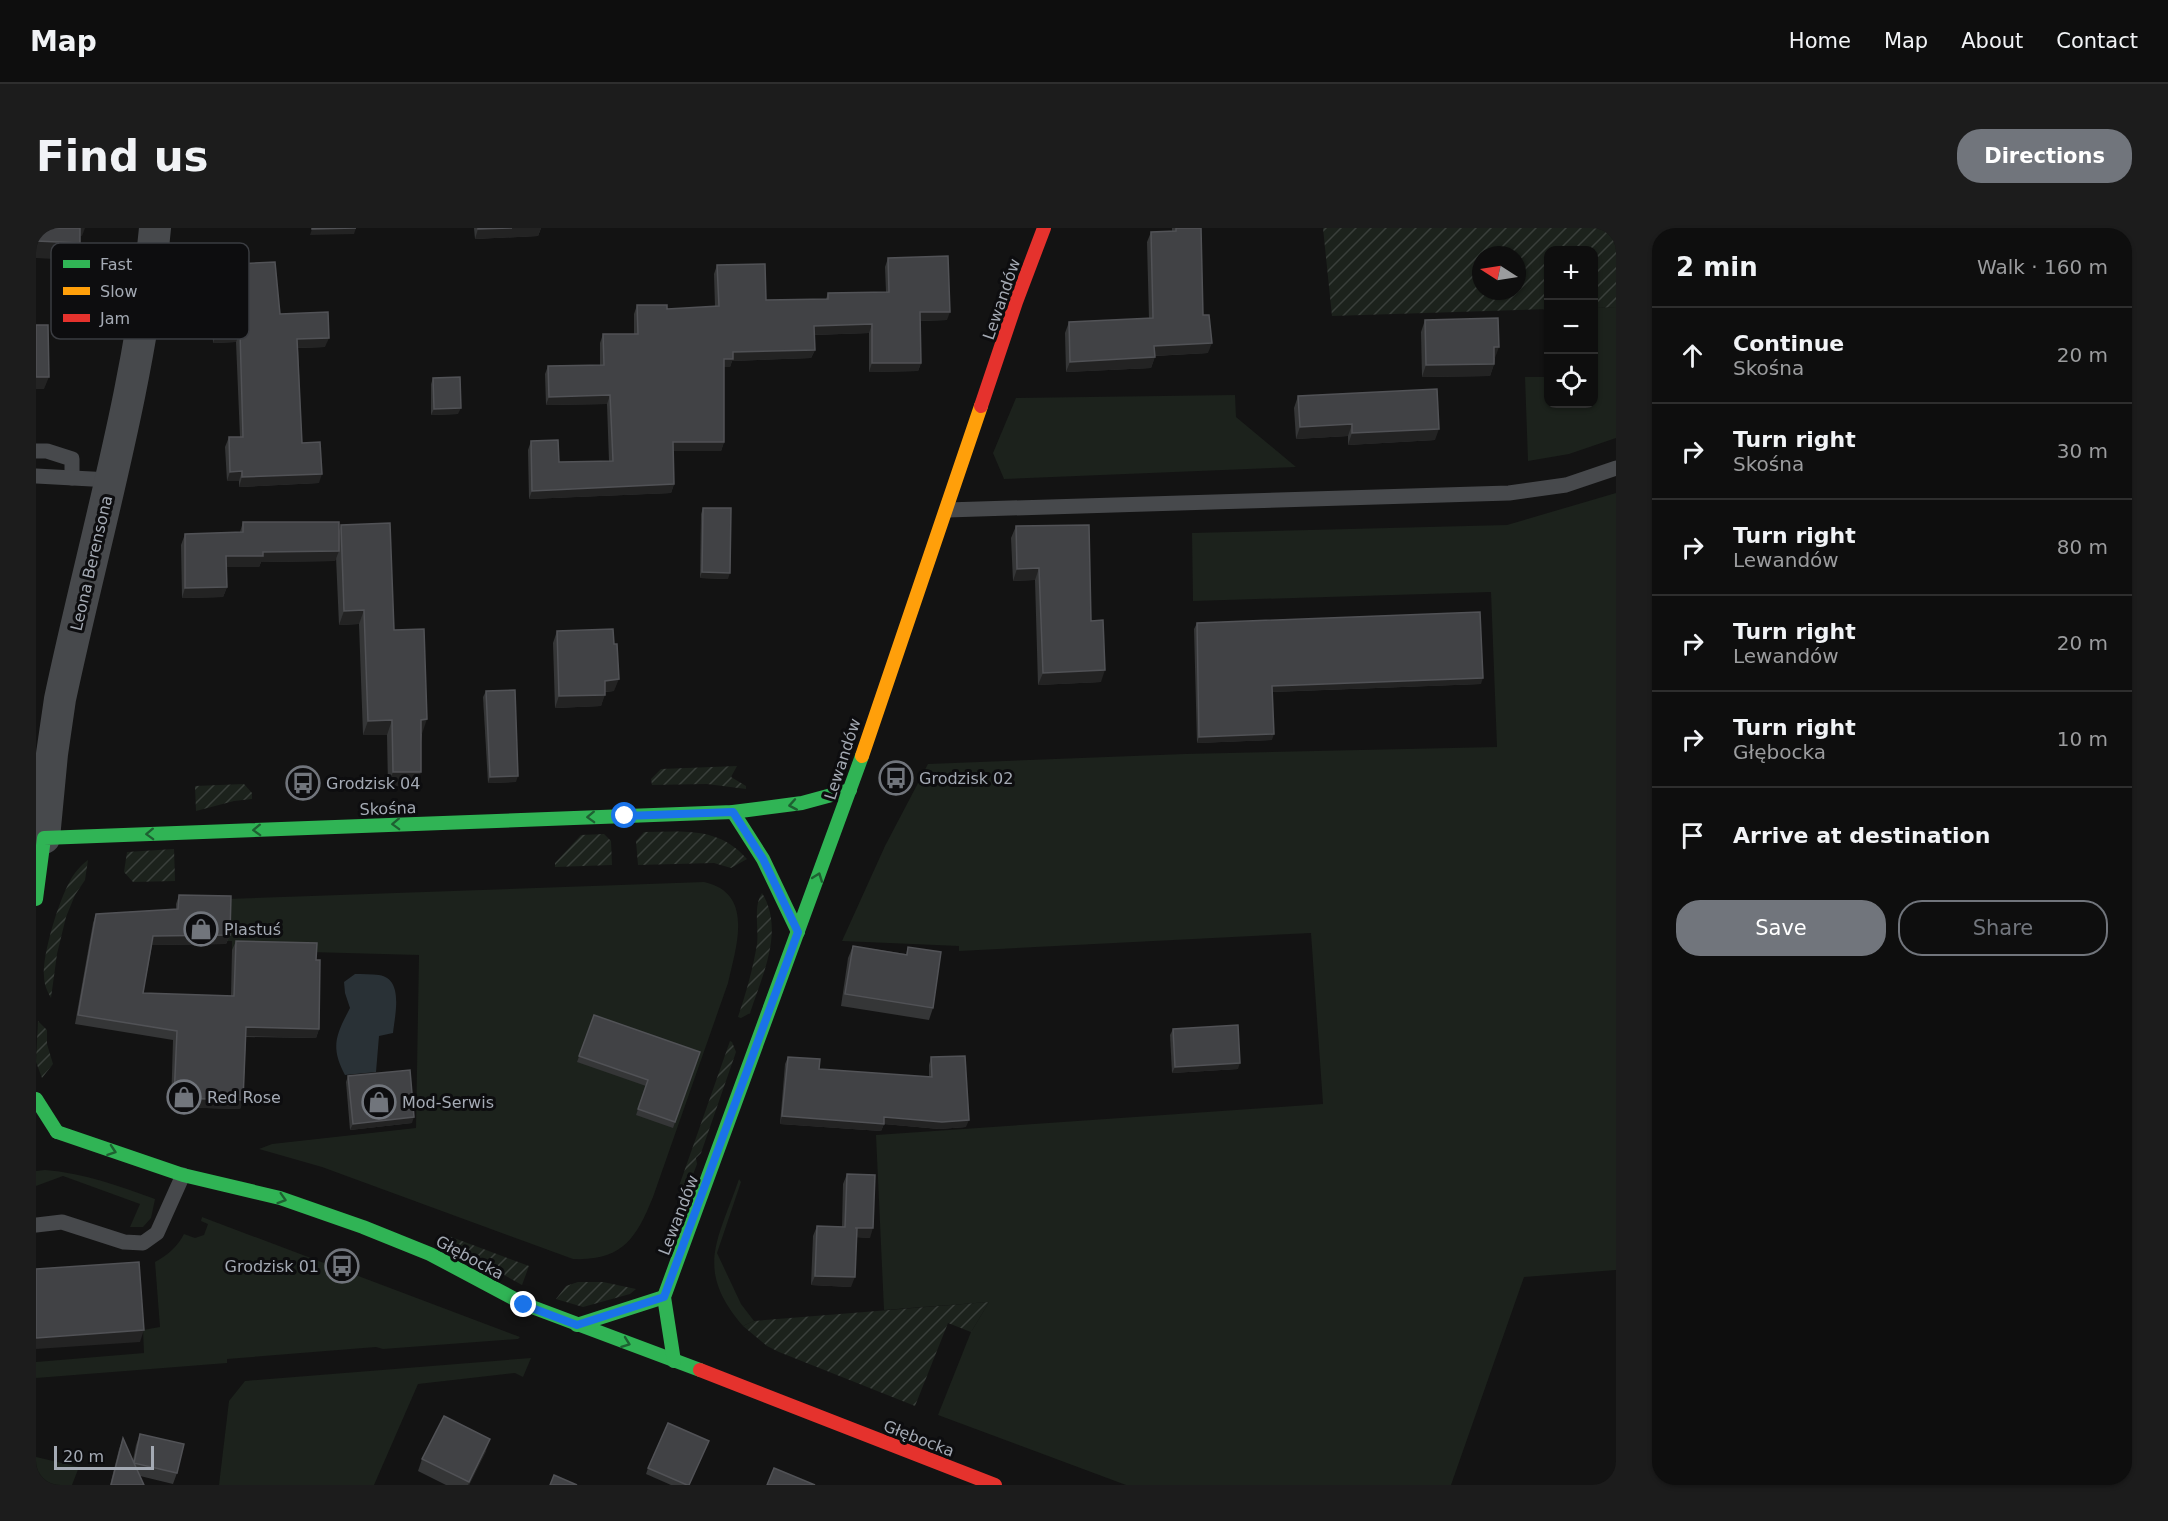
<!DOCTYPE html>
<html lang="en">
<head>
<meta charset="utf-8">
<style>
	:root { --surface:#0e0e0e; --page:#1c1c1c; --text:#f1f3f6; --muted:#9b9c9e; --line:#2e2e2e; --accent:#71757c }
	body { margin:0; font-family:"DejaVu Sans",sans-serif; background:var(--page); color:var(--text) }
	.controls { position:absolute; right:18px; top:18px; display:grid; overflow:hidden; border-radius:12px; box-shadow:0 2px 4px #0004 }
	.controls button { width:54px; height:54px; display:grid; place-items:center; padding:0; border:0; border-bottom:2px solid var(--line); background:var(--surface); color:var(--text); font:30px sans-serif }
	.compass { position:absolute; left:1436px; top:18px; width:54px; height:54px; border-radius:50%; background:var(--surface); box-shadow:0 2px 4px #0004; rotate:282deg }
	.scale { position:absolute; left:18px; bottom:15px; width:100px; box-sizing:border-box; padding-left:6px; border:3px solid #a4aab4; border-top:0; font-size:16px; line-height:21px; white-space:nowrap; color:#a4aab4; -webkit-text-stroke:4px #0d0d0f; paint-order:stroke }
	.stop { position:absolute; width:18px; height:18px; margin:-14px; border:4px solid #1a73e8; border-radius:50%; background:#fff }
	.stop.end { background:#1a73e8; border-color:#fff; box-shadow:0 2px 6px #0008 }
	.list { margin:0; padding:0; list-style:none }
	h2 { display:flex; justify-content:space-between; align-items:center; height:78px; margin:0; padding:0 24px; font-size:26px }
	h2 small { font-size:20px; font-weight:400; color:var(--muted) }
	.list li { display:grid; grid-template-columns:39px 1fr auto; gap:18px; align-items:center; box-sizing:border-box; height:96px; padding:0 24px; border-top:2px solid var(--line) }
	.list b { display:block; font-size:22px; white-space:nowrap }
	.list p { margin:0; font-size:20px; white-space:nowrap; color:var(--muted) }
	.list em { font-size:20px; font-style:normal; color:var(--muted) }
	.actions { display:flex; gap:12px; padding:18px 24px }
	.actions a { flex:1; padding:14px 0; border:2px solid var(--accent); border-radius:24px; text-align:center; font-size:21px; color:var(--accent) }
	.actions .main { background:var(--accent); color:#fff }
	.icon { flex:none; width:33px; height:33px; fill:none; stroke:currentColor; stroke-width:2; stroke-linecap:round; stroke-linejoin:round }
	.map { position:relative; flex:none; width:1580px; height:1257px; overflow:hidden; border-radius:24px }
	header { display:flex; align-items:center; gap:36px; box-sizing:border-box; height:84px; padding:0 30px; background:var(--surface); border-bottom:2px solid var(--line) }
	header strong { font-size:28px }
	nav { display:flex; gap:33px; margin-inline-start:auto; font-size:21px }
	.intro { display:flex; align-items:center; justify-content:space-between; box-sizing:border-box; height:144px; padding:0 36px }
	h1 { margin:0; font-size:42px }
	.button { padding:15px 27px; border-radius:24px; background:var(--accent); color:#fff; font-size:21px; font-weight:700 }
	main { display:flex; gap:36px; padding:0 36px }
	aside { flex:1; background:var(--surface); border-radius:24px; box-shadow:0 2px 4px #0004 }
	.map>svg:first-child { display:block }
</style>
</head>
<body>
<header>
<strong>Map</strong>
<nav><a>Home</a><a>Map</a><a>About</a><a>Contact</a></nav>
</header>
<div class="intro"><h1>Find us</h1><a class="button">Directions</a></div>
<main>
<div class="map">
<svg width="1580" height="1257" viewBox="0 0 1580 1257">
	<defs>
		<pattern id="garden-furrows" width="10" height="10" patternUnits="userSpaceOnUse" patternTransform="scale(1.5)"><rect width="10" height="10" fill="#1c221c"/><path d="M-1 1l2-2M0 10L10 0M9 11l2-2" fill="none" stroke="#3a3f3b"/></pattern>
	</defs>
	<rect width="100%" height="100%" fill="#131313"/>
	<!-- grass -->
	<g fill="#1c221c">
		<polygon points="1580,79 1580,210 1533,226 1492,233 1489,149 1512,149 1512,176 1558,176 1558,80"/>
		<polygon points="1199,167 1200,189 1260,239 968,251 957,225 980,170"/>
		<polygon points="1580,265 1580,1042 1488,1049 1415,1257 1090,1257 902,1187 935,1104 953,1074 848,1082 840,907 1287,876 1275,705 923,723 923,718 806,713 849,618 892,536 1149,526 1461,519 1455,364 1157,373 1156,305 1471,297"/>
		<path d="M668 654C719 665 700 719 692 755L617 969C600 1011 586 1033 537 1031L286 939 223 921 236 916 380 900 383 727 196 722V713H190V671Z"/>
		<path d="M9 942C47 945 84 958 119 971L115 990 107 999H94L104 976 27 948 0 958V943Z"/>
		<path d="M703 951 705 954 681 1025 705 1076 718 1093 707 1098C658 1041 682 1013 703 951Z"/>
		<path d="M166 989 484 1109 482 1111 347 1121 340 1119 191 1131V1135L0 1150V1134L108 1125 107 1102 124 1099 119 1034C132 1027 141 1019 148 1006L159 1010 168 1007 172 996 165 993Z"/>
		<polygon points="495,1130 487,1149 479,1145 382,1156 338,1257 183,1257 193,1173 209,1153"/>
		<polygon points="0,1229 43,1239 36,1257 0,1257"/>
	</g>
	<!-- garden -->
	<g fill="url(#garden-furrows)" fill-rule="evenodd">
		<path d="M1287 0H1580V79L1558 80V22H1512V81L1296 88ZM1445 27H1481V63H1445Z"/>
		<polygon points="701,538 695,549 710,558 710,561 671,556 616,557 615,551 625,541"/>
		<polygon points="208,556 216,565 216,571 198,573 160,583 159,558"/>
		<path d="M608 604C647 604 682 598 711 631L695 640 678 635 602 637 600 613Z"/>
		<polygon points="568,606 575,613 576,637 519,639 519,635 545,607"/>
		<polygon points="138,621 139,653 97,654 88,644 91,624"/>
		<path d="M52 632 49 652 39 667 30 689 21 726 15 770C11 763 8 756 8 748 6 727 23 672 34 653 38 645 45 637 52 632Z"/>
		<path d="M726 665C749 702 726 748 714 785L705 790 702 789C710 765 717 741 721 716 723 701 717 678 726 665Z"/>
		<polygon points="2,793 11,802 11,816 17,836 6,850 0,834"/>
		<polygon points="694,813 696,814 700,824 665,925 660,930 661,936 653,957 644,962 642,961"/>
		<polygon points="410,1007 493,1038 486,1057 414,1017"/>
		<polygon points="542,1054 567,1054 600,1061 594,1066 547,1079 520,1071 530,1058"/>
		<polygon points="953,1074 935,1104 912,1095 879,1178 743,1124 731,1118 707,1098 718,1093"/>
	</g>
	<!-- water -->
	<path fill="#293136" d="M319 746C326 746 335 746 343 747 368 751 359 786 357 805L343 808 340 844 309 847C294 819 300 807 314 780L309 765 308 754Z"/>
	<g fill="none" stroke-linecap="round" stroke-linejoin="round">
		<!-- lane -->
		<g stroke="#47494c" stroke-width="15">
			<polyline points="0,223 11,223 36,231 36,250"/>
			<polyline points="0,248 74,252"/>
			<polyline points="911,282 1473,265 1530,257 1580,240"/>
			<polyline points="0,997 26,994 88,1014 107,1015 121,1005 147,947"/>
		</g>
		<!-- street -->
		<path stroke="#47494c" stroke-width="32" d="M8 610 16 526 24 471C57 315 104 159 119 0"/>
		<!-- fast -->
		<g stroke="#30b455" stroke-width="14">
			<polyline points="697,584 727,631 762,704"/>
			<polyline points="0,671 8,610 697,584 766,575 814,562"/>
			<polyline points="0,871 21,904"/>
			<polyline points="21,904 147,947 244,970 327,999 394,1026 488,1076 664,1142"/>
			<polyline points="541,1097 628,1069"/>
			<polyline points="638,1133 628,1069 826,528"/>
		</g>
		<!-- slow -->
		<polyline stroke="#ff9f0a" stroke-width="14" points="826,528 945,178"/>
		<!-- jam -->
		<g stroke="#e5322d" stroke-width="14">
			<polyline points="945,178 980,74 1008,0"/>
			<polyline points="664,1142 959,1257"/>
		</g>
	</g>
	<!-- wall -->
	<g fill="#353637">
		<polygon points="438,0 505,0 502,8 439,11"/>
		<polygon points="1136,0 1165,0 1167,87 1172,125 1119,128 1115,140 1030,144 1029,105 1033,94 1113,91 1111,14 1115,4 1136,3"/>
		<polygon points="852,30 911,92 884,93 885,135 882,143 833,144 833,105 778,107 779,122 775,130 696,133 694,139 688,139 688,214 685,223 637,223 638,256 635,265 493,271 492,222 495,213 523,234 573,233 571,176 510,177 509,146 512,138 564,137 564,115 567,106 598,106 598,86 601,77 631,81 679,79 678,46 681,37 730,72 790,71 792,65 850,64 849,39"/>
		<polygon points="177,37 289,119 262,120 266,215 283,255 203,259 203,253 191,253 189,219 193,209 204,209 200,114 177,115 174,46"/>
		<polygon points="1389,92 1459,130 1458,136 1454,148 1386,149 1385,104"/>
		<polygon points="397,150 422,186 395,187 395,156"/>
		<polygon points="1262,168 1399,212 1312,217 1312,208 1260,211 1258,180"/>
		<polygon points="667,280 692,351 664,350 665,286"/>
		<polygon points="207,294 303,303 305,297 358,402 386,506 380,558 352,558 351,507 327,507 323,396 303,397 300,329 299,333 225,334 223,339 190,339 191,359 187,369 146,370 145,317 149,306 204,304"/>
		<polygon points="980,298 1065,454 1002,457 999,352 977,353 975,310"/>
		<polygon points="1161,395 1445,456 1237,464 1236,512 1161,515 1158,401"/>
		<polygon points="521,403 578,463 569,464 565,478 519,480 517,415"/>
		<polygon points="450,463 480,554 452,555 447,469"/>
		<polygon points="143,667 194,707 190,716 116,717 107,765 195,768 196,722 200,713 280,732 283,801 280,810 210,809 207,872 204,881 135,879 137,812 39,796 57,695 60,686 140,681 140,676"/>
		<polygon points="817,718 870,726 872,719 897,780 893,792 805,778 812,730"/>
		<polygon points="558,787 664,824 637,900 600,887 610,858 541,834"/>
		<polygon points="1137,801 1202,841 1136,845 1134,807"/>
		<polygon points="752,829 783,841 893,849 893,837 895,829 930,899 903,901 848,896 845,903 744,896 749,836"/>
		<polygon points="312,848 376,895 314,902 310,854"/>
		<polygon points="811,946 834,1010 820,1009 815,1059 775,1057 777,1008 781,998 806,999 807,956"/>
		<polygon points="104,1206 141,1245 137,1256 104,1248 108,1257 74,1257 83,1221 87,1210 97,1232 100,1217"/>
		<polygon points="450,1223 433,1257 410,1257 382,1243 386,1231"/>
		<polygon points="612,1240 654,1257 635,1257 610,1246"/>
	</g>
	<!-- shaded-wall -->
	<g fill="#232323">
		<polygon points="41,0 49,0 46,8 38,7"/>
		<polygon points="320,0 318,6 274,7 276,1"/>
		<polygon points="476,0 505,0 502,8 439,11 442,1"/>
		<polygon points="0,13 44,15 37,32 0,30"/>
		<polygon points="884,84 914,84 911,92 881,93"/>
		<polygon points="836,96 833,105 775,107 778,98"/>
		<polygon points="204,104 200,114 177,115 180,105"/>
		<polygon points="293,110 289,119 258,120 261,111"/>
		<polygon points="1176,115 1172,125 1115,128 1118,118"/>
		<polygon points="1458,119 1463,119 1459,130 1454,131"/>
		<polygon points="779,122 775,130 696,133 694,139 685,139 688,131 697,124"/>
		<polygon points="1119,129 1115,140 1030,144 1034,134"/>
		<polygon points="836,135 885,135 882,143 833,144"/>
		<polygon points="1458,136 1454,148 1386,149 1390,137"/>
		<polygon points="0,149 13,149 8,161 0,161"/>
		<polygon points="574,167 571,176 510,177 513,169"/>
		<polygon points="425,180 422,186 395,187 398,181"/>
		<polygon points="1316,196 1312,208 1260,211 1264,199"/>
		<polygon points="1403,201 1399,212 1312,217 1316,205"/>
		<polygon points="637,214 688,214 685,223 634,223"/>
		<polygon points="206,243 203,253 191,253 194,244"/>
		<polygon points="286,246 283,255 203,259 206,249"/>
		<polygon points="638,256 635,265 493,271 496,263"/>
		<polygon points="303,323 299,333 225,334 223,339 186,339 190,328 227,324"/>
		<polygon points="1003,340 999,352 977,353 981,341"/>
		<polygon points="666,344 694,345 692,351 664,350"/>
		<polygon points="191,359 187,369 146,370 149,360"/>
		<polygon points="328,382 323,396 303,397 308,383"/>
		<polygon points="1069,442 1065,454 1002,457 1007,445"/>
		<polygon points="1447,450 1445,456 1234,464 1236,458"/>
		<polygon points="583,451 578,463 564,464 569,453"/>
		<polygon points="569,467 565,478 519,480 523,468"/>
		<polygon points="391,491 386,506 380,506 385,492"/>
		<polygon points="356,492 351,507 327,507 332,493"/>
		<polygon points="1238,506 1236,512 1161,515 1163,509"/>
		<polygon points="357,544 385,544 380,558 352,558"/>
		<polygon points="482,548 480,554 452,555 454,549"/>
		<polygon points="194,707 190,716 114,717 117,708"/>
		<polygon points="210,799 283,801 280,810 207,808"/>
		<polygon points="1204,835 1202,841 1136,845 1139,839"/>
		<polygon points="138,870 207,872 204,881 135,879"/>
		<polygon points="746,888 848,889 933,892 930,899 903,901 848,896 845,903 744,896"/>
		<polygon points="378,889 376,895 314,902 317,896"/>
		<polygon points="819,1000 837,1000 834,1010 815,1009"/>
		<polygon points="779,1048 819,1049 815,1059 775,1057"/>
		<polygon points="108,1102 104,1114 0,1121 0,1110"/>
		<polygon points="454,1211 450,1223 433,1257 432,1257"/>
	</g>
	<!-- building -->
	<g fill="#414245" stroke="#515256" stroke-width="1.5">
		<polygon points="0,0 44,0 44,15 0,13"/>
		<polygon points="276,0 320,0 276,1"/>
		<polygon points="442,0 476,0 442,1"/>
		<polygon points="1140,0 1165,0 1167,87 1173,87 1176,115 1118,118 1119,129 1034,134 1033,94 1117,90 1115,4 1140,3"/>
		<polygon points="912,28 914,84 884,84 885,135 836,135 836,96 778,98 779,122 697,124 697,131 688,131 688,214 637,214 638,256 496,263 495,213 522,212 523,234 577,233 574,167 513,169 512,138 568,137 567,106 602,106 601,77 631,77 631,81 683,78 681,37 729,36 730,72 792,71 792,65 853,64 852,30"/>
		<polygon points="239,34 244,86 292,84 293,110 261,111 266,215 284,214 286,246 206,249 206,243 194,244 193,209 207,209 204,104 180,105 177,37"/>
		<polygon points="1462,90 1463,119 1458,119 1458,136 1390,137 1389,92"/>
		<polygon points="0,97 12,97 13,149 0,149"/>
		<polygon points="424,149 425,180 398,181 397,150"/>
		<polygon points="1401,161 1403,201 1316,205 1316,196 1264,199 1262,168"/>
		<polygon points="667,280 695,280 694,345 666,344"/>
		<polygon points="207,294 303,294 303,323 227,324 227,328 190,328 191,359 149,360 149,306 207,304"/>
		<polygon points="354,295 358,402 388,401 391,491 385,492 385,544 357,544 356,492 332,493 328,382 308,383 305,297"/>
		<polygon points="1053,297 1055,393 1067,392 1069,442 1007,445 1003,340 981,341 980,298"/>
		<polygon points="1444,384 1447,450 1236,458 1238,506 1163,509 1161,395"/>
		<polygon points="577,401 578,416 581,416 583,451 569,453 569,467 523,468 521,403"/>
		<polygon points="479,462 482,548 454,549 450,463"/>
		<polygon points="143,667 195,668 194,707 117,708 107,765 198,768 200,713 281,715 280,732 284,732 283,801 210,799 207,872 138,870 141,803 42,787 60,686 142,681"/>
		<polygon points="817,718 871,727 872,719 905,724 897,780 809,766"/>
		<polygon points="558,787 664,824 639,894 602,881 612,852 543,828"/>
		<polygon points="1202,797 1204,835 1139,839 1137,801"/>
		<polygon points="929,828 933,892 906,894 848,889 848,896 746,888 752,829 784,831 783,841 896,849 895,829"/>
		<polygon points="374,842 378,889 317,896 312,848"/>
		<polygon points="811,946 839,947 837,1000 819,1000 821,1000 819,1049 779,1048 781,998 809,999"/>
		<polygon points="103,1034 108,1102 0,1110 0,1041"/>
		<polygon points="408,1188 454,1211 433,1254 386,1231"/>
		<polygon points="632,1195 673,1213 653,1257 651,1257 612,1240"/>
		<polygon points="104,1206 148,1216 141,1245 98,1235 108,1257 75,1257 87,1210 98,1235"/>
		<polygon points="738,1240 779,1257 731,1257"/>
		<polygon points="518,1247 541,1257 514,1257"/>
	</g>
	<!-- one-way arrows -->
	<defs><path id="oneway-chevron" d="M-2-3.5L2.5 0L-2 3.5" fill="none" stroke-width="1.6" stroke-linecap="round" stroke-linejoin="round" transform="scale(1.5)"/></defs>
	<g stroke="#1e6032">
		<use href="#oneway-chevron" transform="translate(757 577) rotate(170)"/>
		<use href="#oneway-chevron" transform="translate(555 589) rotate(178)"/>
		<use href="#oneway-chevron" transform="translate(360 596) rotate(178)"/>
		<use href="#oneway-chevron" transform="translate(221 602) rotate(178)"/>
		<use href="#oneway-chevron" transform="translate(114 606) rotate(178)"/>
		<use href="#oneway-chevron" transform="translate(782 649) rotate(-70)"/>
		<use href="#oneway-chevron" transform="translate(76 923) rotate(19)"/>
		<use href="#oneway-chevron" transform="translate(246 971) rotate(17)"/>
		<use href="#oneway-chevron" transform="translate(590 1115) rotate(20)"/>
	</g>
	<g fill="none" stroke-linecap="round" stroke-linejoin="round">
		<!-- route -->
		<polyline stroke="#1a73e8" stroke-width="8" points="488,1077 541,1097 628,1069 762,704 727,631 697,584 589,588"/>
	</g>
	<!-- icons -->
	<defs>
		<g id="bus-ring" transform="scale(1.725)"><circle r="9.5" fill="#0d0d0f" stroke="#71757c" stroke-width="1.5"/><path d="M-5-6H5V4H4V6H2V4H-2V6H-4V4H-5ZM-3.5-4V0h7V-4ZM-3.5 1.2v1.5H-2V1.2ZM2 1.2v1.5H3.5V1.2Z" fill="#71757c"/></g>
		<g id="shop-ring" transform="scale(1.725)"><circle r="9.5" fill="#0d0d0f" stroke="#71757c" stroke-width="1.5"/><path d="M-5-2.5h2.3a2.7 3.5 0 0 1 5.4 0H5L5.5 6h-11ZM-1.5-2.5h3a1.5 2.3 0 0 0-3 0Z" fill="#71757c"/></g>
	</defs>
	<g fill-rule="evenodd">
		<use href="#bus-ring" x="860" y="550"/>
		<use href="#bus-ring" x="267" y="555"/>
		<use href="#shop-ring" x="165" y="701"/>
		<use href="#shop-ring" x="148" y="869"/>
		<use href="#shop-ring" x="343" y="874"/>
		<use href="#bus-ring" x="306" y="1038"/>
	</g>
	<g text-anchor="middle" stroke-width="6" stroke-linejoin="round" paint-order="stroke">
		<!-- street labels -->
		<g font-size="16" fill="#a4aab4" stroke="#0d0d0f">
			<text transform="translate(965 71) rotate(-71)" y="6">Lewandów</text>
			<text transform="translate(55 335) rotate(-77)" y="6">Leona Berensona</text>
			<text transform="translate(806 531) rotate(-72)" y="6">Lewandów</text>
			<text transform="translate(352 580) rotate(-2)" y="6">Skośna</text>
			<text transform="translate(642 987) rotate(-69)" y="6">Lewandów</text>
			<text transform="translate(434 1029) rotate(28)" y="6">Głębocka</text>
			<text transform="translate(883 1210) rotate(21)" y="6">Głębocka</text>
		</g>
		<!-- poi labels -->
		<g font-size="16" fill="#a4aab4" stroke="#0d0d0f" text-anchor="start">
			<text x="883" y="556">Grodzisk 02</text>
			<text x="290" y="561">Grodzisk 04</text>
			<text x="188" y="707">Plastuś</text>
			<text x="171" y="875">Red Rose</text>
			<text x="366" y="880">Mod-Serwis</text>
			<text x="283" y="1044" text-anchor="end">Grodzisk 01</text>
		</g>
	</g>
	<!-- legend -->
	<rect x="15" y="15" width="198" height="96" rx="9" fill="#0d0d0f" stroke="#3a3c41" stroke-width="1.5"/>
	<rect x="27" y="32" width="27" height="8" fill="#30b455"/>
	<rect x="27" y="59" width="27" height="8" fill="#ff9f0a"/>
	<rect x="27" y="86" width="27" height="8" fill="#e5322d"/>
	<g font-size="16" fill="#a4aab4">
		<text x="64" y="42">Fast</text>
		<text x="64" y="69">Slow</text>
		<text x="64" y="96">Jam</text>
	</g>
</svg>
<div class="controls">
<button>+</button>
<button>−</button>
<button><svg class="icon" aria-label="locate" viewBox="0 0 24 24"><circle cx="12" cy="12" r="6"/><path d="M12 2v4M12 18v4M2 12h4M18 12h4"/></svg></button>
</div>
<svg class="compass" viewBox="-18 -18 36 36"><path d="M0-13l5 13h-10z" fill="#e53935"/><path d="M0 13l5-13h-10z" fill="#9b9c9e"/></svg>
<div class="scale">20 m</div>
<div class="stop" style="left:589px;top:588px"></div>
<div class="stop end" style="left:488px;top:1077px"></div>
</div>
<aside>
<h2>2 min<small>Walk · 160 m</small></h2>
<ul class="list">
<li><svg class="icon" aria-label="ahead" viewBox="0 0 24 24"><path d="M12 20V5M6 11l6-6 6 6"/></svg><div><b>Continue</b><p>Skośna</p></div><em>20 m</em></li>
<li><svg class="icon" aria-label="right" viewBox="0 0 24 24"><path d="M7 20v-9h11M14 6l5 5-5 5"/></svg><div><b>Turn right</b><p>Skośna</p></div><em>30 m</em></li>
<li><svg class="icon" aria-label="right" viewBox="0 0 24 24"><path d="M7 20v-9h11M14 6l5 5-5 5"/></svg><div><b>Turn right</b><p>Lewandów</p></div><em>80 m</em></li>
<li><svg class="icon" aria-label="right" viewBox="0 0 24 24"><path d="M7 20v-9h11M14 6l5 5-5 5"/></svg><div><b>Turn right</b><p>Lewandów</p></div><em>20 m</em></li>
<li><svg class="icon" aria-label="right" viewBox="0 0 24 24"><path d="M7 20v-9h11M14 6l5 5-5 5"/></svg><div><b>Turn right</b><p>Głębocka</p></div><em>10 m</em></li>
<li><svg class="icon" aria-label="arrive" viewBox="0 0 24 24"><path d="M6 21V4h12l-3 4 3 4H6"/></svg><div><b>Arrive at destination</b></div></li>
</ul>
<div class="actions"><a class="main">Save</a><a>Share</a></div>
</aside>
</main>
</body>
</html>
